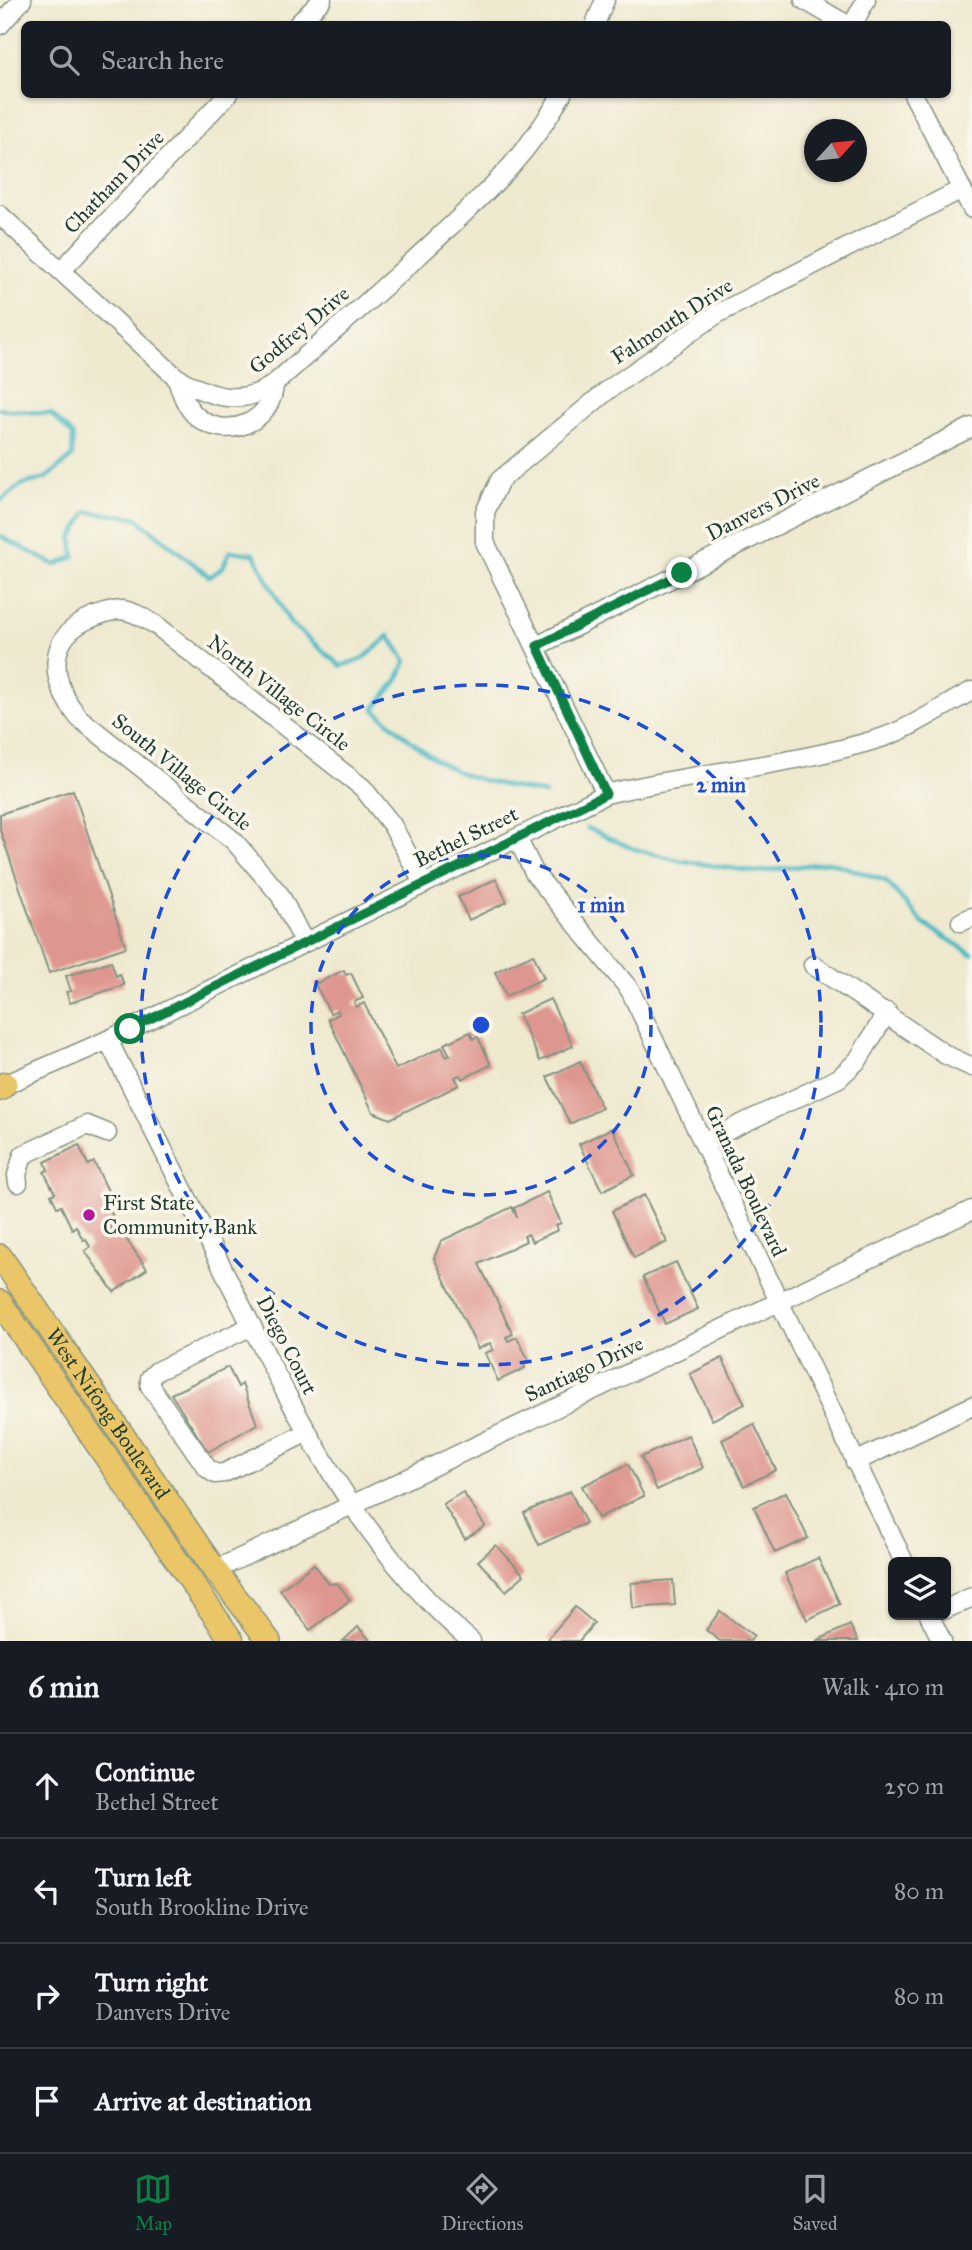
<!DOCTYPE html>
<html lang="en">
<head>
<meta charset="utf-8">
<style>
	:root { --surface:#171b24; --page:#242831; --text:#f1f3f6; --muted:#9ea1a6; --line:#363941; --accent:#0b8043 }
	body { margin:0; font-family:"IM FELL Great Primer",serif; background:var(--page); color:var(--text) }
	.controls { position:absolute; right:21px; bottom:21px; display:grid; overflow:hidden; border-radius:10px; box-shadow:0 2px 5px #0004 }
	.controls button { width:63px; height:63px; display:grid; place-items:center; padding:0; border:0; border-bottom:2px solid var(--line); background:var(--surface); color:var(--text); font:35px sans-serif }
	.compass { position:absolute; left:804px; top:119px; width:63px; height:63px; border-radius:50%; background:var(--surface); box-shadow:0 2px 5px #0004; rotate:63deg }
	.stop { position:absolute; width:21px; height:21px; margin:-16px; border:5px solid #0b8043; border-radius:50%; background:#fff }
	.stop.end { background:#0b8043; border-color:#fff; box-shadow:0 2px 7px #0008 }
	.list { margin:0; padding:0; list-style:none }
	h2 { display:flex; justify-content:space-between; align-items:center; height:91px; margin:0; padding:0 28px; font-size:30px }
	h2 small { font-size:23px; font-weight:400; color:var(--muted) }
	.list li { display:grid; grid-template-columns:46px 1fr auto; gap:21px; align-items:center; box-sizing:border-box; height:105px; padding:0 28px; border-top:2px solid var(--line) }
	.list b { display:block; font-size:26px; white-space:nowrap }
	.list p { margin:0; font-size:23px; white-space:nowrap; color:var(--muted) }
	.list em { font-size:23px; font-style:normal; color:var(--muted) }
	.icon { flex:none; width:38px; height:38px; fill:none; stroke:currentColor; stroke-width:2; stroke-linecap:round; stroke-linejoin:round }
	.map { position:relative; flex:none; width:972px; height:1641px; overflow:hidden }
	.search { position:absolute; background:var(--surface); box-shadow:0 2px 5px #0004; left:21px; right:21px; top:21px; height:77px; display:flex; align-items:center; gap:18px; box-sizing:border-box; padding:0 24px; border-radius:10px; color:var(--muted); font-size:26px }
	.sheet { height:511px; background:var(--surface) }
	nav { display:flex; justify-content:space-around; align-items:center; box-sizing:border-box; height:98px; border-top:2px solid var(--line); background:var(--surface); font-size:19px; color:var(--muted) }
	nav a { display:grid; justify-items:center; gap:4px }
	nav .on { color:var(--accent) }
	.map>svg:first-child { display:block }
</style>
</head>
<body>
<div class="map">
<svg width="972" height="1641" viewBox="0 0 972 1641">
	<rect width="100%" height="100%" fill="#fbf7ec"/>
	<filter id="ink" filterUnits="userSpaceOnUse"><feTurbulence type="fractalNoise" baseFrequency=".0143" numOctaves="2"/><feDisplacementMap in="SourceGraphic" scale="14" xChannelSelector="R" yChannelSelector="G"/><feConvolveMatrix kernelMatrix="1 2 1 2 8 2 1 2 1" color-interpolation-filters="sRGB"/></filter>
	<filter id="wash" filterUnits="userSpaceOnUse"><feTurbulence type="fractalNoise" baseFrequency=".00686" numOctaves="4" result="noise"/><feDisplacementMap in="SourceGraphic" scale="28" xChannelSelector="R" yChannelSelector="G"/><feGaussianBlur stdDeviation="1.57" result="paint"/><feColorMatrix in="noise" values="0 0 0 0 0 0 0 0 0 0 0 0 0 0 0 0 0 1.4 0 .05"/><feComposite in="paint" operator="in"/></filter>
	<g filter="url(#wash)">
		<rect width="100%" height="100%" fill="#eee9cf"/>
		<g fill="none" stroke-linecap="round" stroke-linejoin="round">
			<!-- stream -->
			<g stroke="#4bb9c5" stroke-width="4.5">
				<polyline points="0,409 51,414 73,435 72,457 46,478 21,485 0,501"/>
				<path d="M0 536 55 565 74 557 72 538 87 512 135 517 210 577 223 567 230 551 254 554 290 623 341 666 364 658 389 636 406 661 397 681 374 709C401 732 432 763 466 775 491 784 520 788 545 794"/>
				<polyline points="587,828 634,849 683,861 757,872 830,862 886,881 924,924 972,954"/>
			</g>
		</g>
		<g id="blocks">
			<!-- building -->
			<g fill="#de9790">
				<polygon points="73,790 126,947 49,973 0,830 0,814"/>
				<polygon points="496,879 507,902 469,920 458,897"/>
				<polygon points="533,954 544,978 506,996 495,972"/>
				<polygon points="111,961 116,976 120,974 124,985 70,1003 66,992 71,991 66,976"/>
				<polygon points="344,970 346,975 351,973 363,998 354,1002 356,1007 364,1003 396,1069 442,1047 446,1057 450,1055 444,1044 470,1032 473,1039 478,1037 491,1065 462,1079 460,1075 455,1077 459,1085 390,1119 373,1112 328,1019 339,1014 338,1010 330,1013 315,984"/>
				<polygon points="550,999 573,1046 540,1061 518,1014"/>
				<polygon points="580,1061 602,1108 570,1124 547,1077"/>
				<polygon points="612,1128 634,1175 602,1191 579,1144"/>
				<polygon points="79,1145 88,1165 94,1162 109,1193 103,1196 116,1223 111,1226 113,1231 118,1227 147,1269 114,1292 85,1251 90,1247 86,1239 83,1240 76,1226 72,1229 61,1206 57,1207 51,1195 55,1193 44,1172 48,1170 45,1162"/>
				<polygon points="547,1192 561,1223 556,1225 558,1230 532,1242 528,1234 524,1236 526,1241 479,1264 513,1334 506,1337 508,1341 517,1337 529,1361 524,1364 525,1368 498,1381 485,1353 493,1350 490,1343 478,1349 434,1258 441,1241 512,1207 517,1217 514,1208"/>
				<polygon points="644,1195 667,1242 634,1258 612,1211"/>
				<polygon points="676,1262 698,1309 665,1324 643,1277"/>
				<polygon points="722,1358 745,1404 712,1420 690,1374"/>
				<polygon points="228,1367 238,1387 242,1384 257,1424 208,1452 171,1394"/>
				<polygon points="754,1424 776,1470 744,1486 722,1440"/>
				<polygon points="688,1435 703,1468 657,1490 641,1457"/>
				<polygon points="628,1464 644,1496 598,1518 582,1486"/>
				<polygon points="570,1491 586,1523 539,1545 524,1513"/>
				<polygon points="463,1492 485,1526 465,1539 443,1504"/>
				<polygon points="786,1492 808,1538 775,1553 754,1507"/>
				<polygon points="496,1545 524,1575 506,1591 478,1561"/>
				<polygon points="818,1558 840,1604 807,1620 785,1573"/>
				<polygon points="314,1564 329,1584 337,1583 350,1600 310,1630 280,1590"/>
				<polygon points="673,1580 675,1605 633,1608 631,1583"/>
				<polygon points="575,1607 594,1623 579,1641 552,1641 548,1638"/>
				<polygon points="720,1611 754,1636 750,1641 720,1641 706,1630"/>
				<polygon points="850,1625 858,1641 816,1641"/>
				<polygon points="358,1627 371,1641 343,1641"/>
			</g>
		</g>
	</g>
	<g filter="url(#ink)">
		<use href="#blocks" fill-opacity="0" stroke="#869382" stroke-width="2"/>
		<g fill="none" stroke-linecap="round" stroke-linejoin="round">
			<!-- minor casing -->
			<g stroke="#869382" stroke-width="21">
				<g id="minor">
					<polyline points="804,0 846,24"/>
					<polyline points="298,24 322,0"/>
					<polyline points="595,24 605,0"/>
					<polyline points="853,24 866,0"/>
					<polyline points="0,25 22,0"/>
					<polyline points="913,94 972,209"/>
					<path d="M0 215 176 377C208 396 241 408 274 384 330 334 387 286 441 235 492 187 527 156 562 94"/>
					<polyline points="61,271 228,94"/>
					<path d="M176 377C181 391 185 406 196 416 226 442 273 422 274 384"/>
					<polyline points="537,646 972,427"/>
					<polyline points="606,794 485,542 485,512 500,480 608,390 717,314 962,189"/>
					<polyline points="517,838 535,874 630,990 904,1562"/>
					<polyline points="961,922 972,917"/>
					<path d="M304 942 280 895 234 841 79 718C50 682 43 636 94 617 102 614 112 610 121 610 134 611 145 619 156 625L363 788 392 825 423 883"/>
					<polyline points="813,965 946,1055 972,1067"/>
					<path d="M108 1040C151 1126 194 1211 237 1297 299 1421 363 1550 471 1641"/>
					<path d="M0 1087 108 1040 606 794C697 772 792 766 881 738 912 728 943 706 972 691"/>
					<polyline points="703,1142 839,1078 858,1060 887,1012"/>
					<polyline points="18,1183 17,1175 23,1155 87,1125 107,1133"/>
					<polyline points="252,1326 157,1371 150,1378 150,1386 207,1468 215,1474 224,1473 308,1432"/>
					<polyline points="855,1462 972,1406"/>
					<polyline points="215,1570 972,1210"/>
					<polyline points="946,1609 972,1597"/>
					<polyline points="929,1615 942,1641"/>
				</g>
			</g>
			<!-- major casing -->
			<g stroke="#869382" stroke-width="26">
				<g id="major">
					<polyline points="0,1089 5,1084"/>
					<path id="s1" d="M0 1256 215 1570 269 1641"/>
					<polyline points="0,1302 232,1641"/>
				</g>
			</g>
			<!-- minor -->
			<use href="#minor" stroke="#fff" stroke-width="18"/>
			<!-- major -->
			<use href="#major" stroke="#eac669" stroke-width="23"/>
		</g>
	</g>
	<g fill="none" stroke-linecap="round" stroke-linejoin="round" filter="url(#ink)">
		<!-- route -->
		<polyline stroke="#0b8043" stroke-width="9" points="130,1029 606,794 537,646 682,573"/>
	</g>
	<!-- distance rings -->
	<g fill="none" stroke="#1d4ed8" stroke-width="3.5" stroke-dasharray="12 9">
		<circle cx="481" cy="1025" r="170"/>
		<circle cx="481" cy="1025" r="340"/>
	</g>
	<!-- markers -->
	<circle fill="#b5179e" stroke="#fbf7ec" stroke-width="2.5" cx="89" cy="1215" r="7"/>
	<g text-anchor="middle" stroke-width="7" stroke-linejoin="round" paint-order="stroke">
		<!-- street labels -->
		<g font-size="21" fill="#1f3d34" stroke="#fbf7ec">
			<text transform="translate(114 182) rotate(-46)" y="7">Chatham Drive</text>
			<text transform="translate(672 321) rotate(-33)" y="7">Falmouth Drive</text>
			<text transform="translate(299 330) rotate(-40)" y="7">Godfrey Drive</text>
			<text transform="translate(763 507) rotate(-27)" y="7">Danvers Drive</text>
			<text transform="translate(279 693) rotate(38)" y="7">North Village Circle</text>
			<text transform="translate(182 772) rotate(39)" y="7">South Village Circle</text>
			<text transform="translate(466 837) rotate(-26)" y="7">Bethel Street</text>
			<text transform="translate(746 1181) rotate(65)" y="7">Granada Boulevard</text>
			<text transform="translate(287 1345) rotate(63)" y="7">Diego Court</text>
			<text transform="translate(584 1369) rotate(-25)" y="7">Santiago Drive</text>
			<text dy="7" stroke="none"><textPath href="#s1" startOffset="191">West Nifong Boulevard</textPath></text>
		</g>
		<!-- poi labels -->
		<g font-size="21" fill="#1f3d34" stroke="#fbf7ec" text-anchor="start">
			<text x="103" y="1210">First State<tspan x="103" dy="24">Community Bank</tspan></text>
		</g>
	</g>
	<circle cx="481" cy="1025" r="10" fill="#1d4ed8" stroke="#fbf7ec" stroke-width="3.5"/>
	<g font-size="21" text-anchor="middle" font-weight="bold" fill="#1d4ed8" stroke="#fbf7ec" stroke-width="7" stroke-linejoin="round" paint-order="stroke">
		<text x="721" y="792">2 min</text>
		<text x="601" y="912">1 min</text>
	</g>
</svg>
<div class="controls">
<button><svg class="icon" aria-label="layers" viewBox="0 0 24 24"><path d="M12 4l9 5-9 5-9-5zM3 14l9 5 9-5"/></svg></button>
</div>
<svg class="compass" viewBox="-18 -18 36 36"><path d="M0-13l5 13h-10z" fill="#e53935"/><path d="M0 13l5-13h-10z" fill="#9ea1a6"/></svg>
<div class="stop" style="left:130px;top:1029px"></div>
<div class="stop end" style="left:682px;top:573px"></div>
<div class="search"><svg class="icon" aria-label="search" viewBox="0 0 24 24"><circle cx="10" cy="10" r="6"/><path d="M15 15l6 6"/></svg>Search here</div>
</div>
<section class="sheet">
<h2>6 min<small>Walk · 410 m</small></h2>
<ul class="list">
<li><svg class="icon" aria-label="ahead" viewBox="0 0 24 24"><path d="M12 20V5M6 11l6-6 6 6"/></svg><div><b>Continue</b><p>Bethel Street</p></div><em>250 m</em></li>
<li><svg class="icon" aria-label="left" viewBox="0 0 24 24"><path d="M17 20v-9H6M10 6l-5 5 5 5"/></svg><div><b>Turn left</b><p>South Brookline Drive</p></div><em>80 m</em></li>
<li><svg class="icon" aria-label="right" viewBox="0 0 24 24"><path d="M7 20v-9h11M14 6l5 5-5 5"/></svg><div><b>Turn right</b><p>Danvers Drive</p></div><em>80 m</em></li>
<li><svg class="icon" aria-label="arrive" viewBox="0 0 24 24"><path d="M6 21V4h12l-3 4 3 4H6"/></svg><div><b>Arrive at destination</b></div></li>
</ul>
</section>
<nav>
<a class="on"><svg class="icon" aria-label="map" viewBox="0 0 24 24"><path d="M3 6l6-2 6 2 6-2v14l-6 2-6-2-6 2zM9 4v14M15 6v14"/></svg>Map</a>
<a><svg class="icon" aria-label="directions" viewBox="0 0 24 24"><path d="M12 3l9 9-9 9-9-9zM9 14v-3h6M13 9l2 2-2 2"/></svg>Directions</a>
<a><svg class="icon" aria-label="saved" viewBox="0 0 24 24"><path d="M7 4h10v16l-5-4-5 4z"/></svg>Saved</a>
</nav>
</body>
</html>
